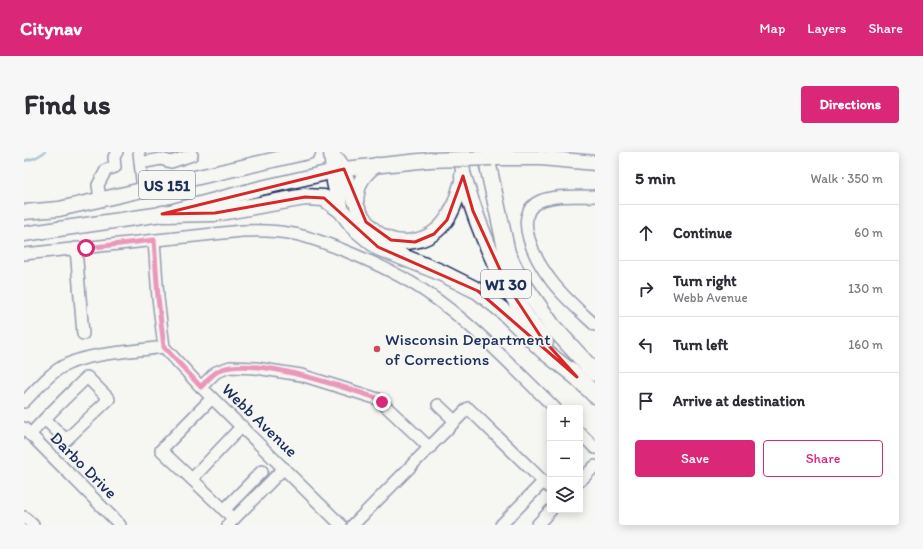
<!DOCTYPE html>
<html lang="en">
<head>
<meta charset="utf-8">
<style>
	:root { --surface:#fff; --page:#f7f7f7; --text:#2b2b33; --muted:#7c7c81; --line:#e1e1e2; --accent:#db2777 }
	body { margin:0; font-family:Itim,sans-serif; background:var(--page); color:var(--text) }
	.controls { position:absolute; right:12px; bottom:12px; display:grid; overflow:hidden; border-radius:4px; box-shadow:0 2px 10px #0003 }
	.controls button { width:36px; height:36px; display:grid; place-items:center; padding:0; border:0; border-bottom:1px solid var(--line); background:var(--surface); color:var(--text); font:20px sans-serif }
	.stop { position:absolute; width:12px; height:12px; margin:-9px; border:3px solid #db2777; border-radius:50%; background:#fff }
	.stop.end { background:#db2777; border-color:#fff; box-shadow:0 1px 4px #0008 }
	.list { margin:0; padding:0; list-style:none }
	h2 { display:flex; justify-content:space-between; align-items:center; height:52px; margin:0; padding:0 16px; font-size:17px }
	h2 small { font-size:13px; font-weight:400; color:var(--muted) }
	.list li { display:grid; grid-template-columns:26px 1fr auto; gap:12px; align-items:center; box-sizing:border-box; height:56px; padding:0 16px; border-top:1px solid var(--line) }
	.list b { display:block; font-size:15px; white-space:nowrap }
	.list p { margin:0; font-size:13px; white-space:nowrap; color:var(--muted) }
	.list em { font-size:13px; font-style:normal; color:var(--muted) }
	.actions { display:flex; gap:8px; padding:12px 16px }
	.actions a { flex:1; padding:9px 0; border:1px solid var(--accent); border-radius:4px; text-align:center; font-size:14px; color:var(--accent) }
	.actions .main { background:var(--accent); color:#fff }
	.icon { flex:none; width:22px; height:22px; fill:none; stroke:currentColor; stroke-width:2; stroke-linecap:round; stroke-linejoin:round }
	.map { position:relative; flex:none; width:571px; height:373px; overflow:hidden; border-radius:4px }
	header { display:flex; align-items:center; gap:24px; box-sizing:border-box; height:56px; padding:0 20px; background:var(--accent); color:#fff }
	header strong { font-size:19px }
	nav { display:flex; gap:22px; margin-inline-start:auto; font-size:14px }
	.intro { display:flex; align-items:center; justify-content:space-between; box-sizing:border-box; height:96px; padding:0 24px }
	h1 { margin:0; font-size:28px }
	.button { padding:10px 18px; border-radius:4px; background:var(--accent); color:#fff; font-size:14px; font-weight:700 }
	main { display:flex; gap:24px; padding:0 24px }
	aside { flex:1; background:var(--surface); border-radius:4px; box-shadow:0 2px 10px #0003 }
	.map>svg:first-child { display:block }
</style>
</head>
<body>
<header>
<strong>Citynav</strong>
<nav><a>Map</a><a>Layers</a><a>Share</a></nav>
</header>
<div class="intro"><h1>Find us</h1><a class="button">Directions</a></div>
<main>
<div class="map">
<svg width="571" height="373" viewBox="0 0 571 373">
	<rect width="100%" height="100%" fill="#f6f6f2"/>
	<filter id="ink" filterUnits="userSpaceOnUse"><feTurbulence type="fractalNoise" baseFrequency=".025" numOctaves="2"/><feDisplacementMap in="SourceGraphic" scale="8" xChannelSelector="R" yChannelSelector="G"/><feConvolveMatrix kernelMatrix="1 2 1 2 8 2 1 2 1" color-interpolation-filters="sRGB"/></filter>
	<g filter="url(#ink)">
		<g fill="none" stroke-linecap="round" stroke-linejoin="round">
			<!-- stream -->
			<polyline stroke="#598bae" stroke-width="2.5" points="0,9 11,6 21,0"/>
			<!-- minor casing -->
			<g stroke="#1b2f5e" stroke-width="14">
				<g id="minor">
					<polyline points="115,0 119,38"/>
					<polyline points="116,11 137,7 147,10 168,3"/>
					<path d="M571 44C554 45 532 42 516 49 486 62 513 110 526 127 538 144 556 159 571 173"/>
					<polyline points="76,48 74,33 82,18 91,15 90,5 93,0"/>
					<polyline points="130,88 134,146 140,195 174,232 317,373"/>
					<polyline points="52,96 59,182"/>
					<path d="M0 102 218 79C263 77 282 83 324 100 351 111 377 123 402 140 450 172 489 216 531 256"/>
					<polyline points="177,235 192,220 206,215 232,216 277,223 354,247 406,296"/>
					<polyline points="188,246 137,298 210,367"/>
					<path d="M0 250C12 238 28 218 44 212 66 201 114 199 140 195"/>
					<polyline points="414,253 431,269"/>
					<polyline points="0,276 96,373"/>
					<polyline points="556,281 571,296"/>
					<path d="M6 283C24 262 44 244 63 225L85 247 42 288 21 267"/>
					<polyline points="168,327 218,274"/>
					<polyline points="556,329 571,314"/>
					<polyline points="200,358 238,319"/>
					<polyline points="0,365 9,373"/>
					<polyline points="204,373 260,316"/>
					<polyline points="329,373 444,256 526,336"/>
					<polyline points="477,373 520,329"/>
					<polyline points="513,373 527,358"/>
				</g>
			</g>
			<!-- major casing -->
			<g stroke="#1b2f5e" stroke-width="17">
				<g id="major">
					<polyline points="468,6 517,6 571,11"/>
					<path d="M315 9C327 32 330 62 351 79 374 98 407 91 423 67 429 59 432 49 435 39 436 34 439 29 439 24 440 17 436 7 435 0"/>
					<path d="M332 50C333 33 338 23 352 13"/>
					<polyline points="0,60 35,57 284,0"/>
					<polyline points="0,82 138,62 237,36 320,17 405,8"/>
				</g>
			</g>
			<!-- highway casing -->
			<g stroke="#1b2f5e" stroke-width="19">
				<g id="highway">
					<polyline points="308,0 311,30 317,58"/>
					<polyline points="461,0 483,101 495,126 529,175 571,221"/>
					<path d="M439 24C456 83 481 142 521 190"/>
					<polyline points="138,62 191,61 281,45 300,46 317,58 331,76 354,95 416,120 454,139 478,158 520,199 553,225"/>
					<polyline points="546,218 571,243"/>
				</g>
			</g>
			<!-- minor -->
			<use href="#minor" stroke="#f6f6f2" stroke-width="11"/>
			<!-- major -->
			<use href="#major" stroke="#f6f6f2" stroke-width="14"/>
			<!-- highway -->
			<use href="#highway" stroke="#f6f6f2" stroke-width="16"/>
			<!-- major-bridge casing -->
			<g stroke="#1b2f5e" stroke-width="17" stroke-linecap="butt">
				<polyline id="major-bridge" points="405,8 468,6"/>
			</g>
			<!-- major-bridge -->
			<use href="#major-bridge" stroke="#f6f6f2" stroke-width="14"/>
		</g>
	</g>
	<g fill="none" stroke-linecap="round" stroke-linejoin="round" filter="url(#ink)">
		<!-- route -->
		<path stroke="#db2777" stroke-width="5" d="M62 96 130 88 134 146 140 195 177 235C183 228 189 221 198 217 232 205 315 234 350 245L358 250"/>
	</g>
	<!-- marked area -->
	<path d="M0 0H571V373H0ZM320 17 342 70 367 88 391 90 410 82 423 68 439 24 449 59 483 133 517 185 553 225 454 139 354 95 300 46 281 45 191 61 138 62Z" fill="#f6f6f2" fill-opacity=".55" fill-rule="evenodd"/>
	<path fill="none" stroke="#d62828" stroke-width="3" stroke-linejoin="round" d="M320 17 342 70 367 88 391 90 410 82 423 68 439 24 449 59 483 133 517 185 553 225 454 139 354 95 300 46 281 45 191 61 138 62Z"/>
	<!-- markers -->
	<circle fill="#d1495b" stroke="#f6f6f2" stroke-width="1.5" cx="353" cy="197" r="4"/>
	<g text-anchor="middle" stroke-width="3.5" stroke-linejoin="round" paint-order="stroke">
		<!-- shield labels -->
		<g fill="#f6f6f2" stroke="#5d6b8a" stroke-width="1">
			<rect x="115" y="19" width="56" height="28" rx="3"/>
			<rect x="457" y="118" width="50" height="28" rx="3"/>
		</g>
		<g font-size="16" font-weight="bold" fill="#1b2f5e">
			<text x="143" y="39">US 151</text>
			<text x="482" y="138">WI 30</text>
		</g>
		<!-- poi labels -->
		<g font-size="17" fill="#1b2f5e" stroke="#f6f6f2" text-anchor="start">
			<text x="361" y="193">Wisconsin Department<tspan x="361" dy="20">of Corrections</tspan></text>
		</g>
		<!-- street labels -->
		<g font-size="17" fill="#1b2f5e" stroke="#f6f6f2">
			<text transform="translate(236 268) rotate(44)" y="6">Webb Avenue</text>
			<text transform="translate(60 313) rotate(45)" y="6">Darbo Drive</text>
		</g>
	</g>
</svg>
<div class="controls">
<button>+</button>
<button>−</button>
<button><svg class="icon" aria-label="layers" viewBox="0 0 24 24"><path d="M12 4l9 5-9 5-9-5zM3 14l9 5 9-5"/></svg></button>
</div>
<div class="stop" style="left:62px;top:96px"></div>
<div class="stop end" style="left:358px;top:250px"></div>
</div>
<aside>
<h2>5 min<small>Walk · 350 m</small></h2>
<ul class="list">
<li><svg class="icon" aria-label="ahead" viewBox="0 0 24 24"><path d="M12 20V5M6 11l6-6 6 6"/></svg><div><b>Continue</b></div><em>60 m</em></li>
<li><svg class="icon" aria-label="right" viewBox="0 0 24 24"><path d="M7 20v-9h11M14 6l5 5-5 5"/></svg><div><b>Turn right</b><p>Webb Avenue</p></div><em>130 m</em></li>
<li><svg class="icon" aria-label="left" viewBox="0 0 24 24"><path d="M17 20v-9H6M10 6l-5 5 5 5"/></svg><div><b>Turn left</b></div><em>160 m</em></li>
<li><svg class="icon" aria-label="arrive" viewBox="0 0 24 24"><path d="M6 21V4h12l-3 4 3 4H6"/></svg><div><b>Arrive at destination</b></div></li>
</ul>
<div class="actions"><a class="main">Save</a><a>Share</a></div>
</aside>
</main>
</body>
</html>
